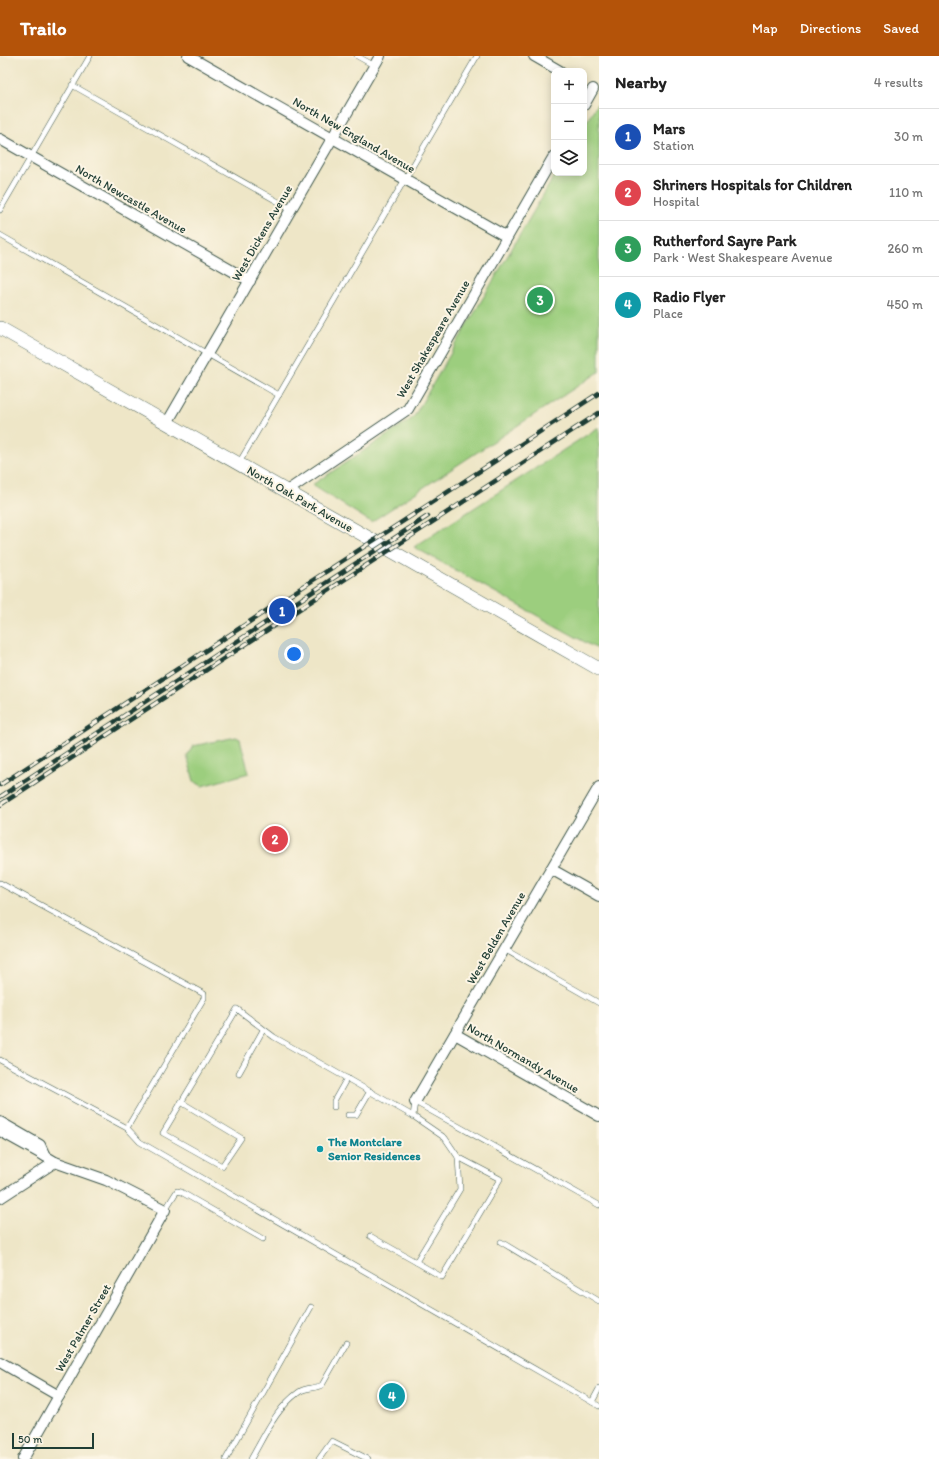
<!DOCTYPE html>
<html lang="en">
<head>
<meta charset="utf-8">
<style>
	:root { --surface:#fff; --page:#f6f6f6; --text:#222; --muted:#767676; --line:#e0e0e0; --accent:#b45309 }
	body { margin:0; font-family:Itim,sans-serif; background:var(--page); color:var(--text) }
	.controls { position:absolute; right:12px; top:12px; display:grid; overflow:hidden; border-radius:8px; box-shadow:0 2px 10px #0003 }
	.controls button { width:36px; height:36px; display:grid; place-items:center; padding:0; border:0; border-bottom:1px solid var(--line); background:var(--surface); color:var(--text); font:20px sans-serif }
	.scale { position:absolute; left:12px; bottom:10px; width:82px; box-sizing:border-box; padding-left:4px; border:2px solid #1f3d34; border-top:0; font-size:11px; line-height:14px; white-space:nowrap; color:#1f3d34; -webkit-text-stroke:3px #fcf5e5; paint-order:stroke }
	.you { position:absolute; left:294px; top:598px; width:14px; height:14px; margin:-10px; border:3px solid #fff; border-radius:50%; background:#1a73e8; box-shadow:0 0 0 6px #1a73e833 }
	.badge { display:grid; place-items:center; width:26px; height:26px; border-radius:50%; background:var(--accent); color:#fff; font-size:13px; font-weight:700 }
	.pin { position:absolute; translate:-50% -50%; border:2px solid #fff; box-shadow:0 1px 4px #0006 }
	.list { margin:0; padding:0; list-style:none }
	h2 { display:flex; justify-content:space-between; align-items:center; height:52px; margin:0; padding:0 16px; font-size:17px }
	h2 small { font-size:13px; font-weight:400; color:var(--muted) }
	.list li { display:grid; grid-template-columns:26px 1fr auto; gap:12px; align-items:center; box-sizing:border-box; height:56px; padding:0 16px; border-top:1px solid var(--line) }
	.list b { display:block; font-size:15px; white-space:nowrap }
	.list p { margin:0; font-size:13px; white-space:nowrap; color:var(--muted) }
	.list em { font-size:13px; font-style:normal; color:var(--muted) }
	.icon { flex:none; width:22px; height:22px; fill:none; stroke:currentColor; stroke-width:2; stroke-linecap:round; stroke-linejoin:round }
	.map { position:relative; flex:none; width:599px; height:1403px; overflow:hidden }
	header { display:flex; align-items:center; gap:24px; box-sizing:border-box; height:56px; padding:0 20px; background:var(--accent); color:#fff }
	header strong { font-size:19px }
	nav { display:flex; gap:22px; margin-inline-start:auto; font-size:14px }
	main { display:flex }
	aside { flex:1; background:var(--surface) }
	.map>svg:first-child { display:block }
</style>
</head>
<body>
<header>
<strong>Trailo</strong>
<nav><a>Map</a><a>Directions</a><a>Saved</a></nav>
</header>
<main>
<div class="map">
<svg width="599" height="1403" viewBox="0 0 599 1403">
	<rect width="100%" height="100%" fill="#fcf5e5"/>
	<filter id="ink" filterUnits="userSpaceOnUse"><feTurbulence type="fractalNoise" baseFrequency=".025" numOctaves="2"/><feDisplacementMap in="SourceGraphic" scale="8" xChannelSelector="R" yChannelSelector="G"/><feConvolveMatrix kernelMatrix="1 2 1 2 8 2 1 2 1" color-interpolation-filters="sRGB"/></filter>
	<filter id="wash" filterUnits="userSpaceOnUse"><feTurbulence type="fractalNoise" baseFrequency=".012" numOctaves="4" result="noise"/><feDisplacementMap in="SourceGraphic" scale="16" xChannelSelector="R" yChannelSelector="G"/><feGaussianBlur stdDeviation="0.9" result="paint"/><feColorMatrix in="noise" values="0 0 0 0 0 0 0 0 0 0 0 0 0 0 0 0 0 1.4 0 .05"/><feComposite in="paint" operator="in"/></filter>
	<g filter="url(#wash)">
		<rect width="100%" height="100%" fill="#eee6c7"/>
		<!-- green -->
		<g fill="#9cce7e" stroke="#5e8659">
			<polygon points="597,48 599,49 599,316 371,466 312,429 413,362 556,117 584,117 584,70"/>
			<polygon points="599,371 599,594 414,491"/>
			<polygon points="236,681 240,683 249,717 202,730 194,725 187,700 193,690"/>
		</g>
	</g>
	<g filter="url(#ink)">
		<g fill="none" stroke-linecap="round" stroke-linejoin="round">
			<!-- service casing -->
			<g stroke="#3e564a" stroke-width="6">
				<g id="service">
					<polyline points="357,0 375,10"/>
					<polyline points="72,29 291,153"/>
					<polyline points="0,154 90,0"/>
					<polyline points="0,179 279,339"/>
					<polyline points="239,407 477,0"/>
					<polyline points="0,827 204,938 204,942 127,1072"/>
					<polyline points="504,893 599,947"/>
					<polyline points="0,1004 127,1072 140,1086 592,1346"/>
					<polyline points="239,1017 263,974"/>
					<polyline points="181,1046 241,1082 222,1110 163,1077 237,953 274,981 413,1060"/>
					<polyline points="334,1051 334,1045 347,1022"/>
					<polyline points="348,1059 356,1059 370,1035"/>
					<polyline points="165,1154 177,1135 181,1136 263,1183"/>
					<polyline points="370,1180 416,1206 460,1133 458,1101 445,1082 413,1060 415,1046 599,1149"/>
					<polyline points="501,1186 599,1245"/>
					<polyline points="416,1206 442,1221 500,1123 458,1101"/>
					<polyline points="599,1333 592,1346 599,1350"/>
					<polyline points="226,1403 311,1251"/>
					<path d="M251 1403C265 1379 276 1352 299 1336 306 1331 315 1333 322 1329L346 1287"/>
					<polyline points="319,1403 332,1385 368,1403"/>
				</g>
			</g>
			<!-- minor casing -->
			<g stroke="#3e564a" stroke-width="12">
				<g id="minor">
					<polyline points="188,0 507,181"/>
					<polyline points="534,0 560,15"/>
					<polyline points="584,49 593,33"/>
					<polyline points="0,83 250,225"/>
					<polyline points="167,367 380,0"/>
					<polyline points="287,435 408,353 554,100"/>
					<polyline points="551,813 599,840"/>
					<polyline points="455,978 599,1060"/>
					<polyline points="415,1046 599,731"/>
					<polyline points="0,1066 40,1089 45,1100 0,1075"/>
					<polyline points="0,1142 55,1106"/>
					<polyline points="0,1306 59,1340"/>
					<polyline points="23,1403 165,1154 106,1124 55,1106 45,1100"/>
				</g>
			</g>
			<!-- tertiary casing -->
			<g stroke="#3e564a" stroke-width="14">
				<polyline id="tertiary" points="0,272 599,613"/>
			</g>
			<!-- service -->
			<use href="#service" stroke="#fff" stroke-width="5"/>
			<!-- minor -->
			<use href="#minor" stroke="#fff" stroke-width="10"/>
			<!-- tertiary -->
			<use href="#tertiary" stroke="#fff" stroke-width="13"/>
			<!-- rail casing -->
			<g stroke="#1f3d34" stroke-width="4.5">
				<g id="rail">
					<polyline points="0,729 599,337"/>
					<polyline points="0,741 428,460"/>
					<polyline points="0,749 599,357"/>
				</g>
			</g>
			<!-- rail -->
			<use href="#rail" stroke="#fcf5e5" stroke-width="3" stroke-dasharray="9" stroke-linecap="butt"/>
		</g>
	</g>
	<!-- markers -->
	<circle fill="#0f9aa8" stroke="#fcf5e5" stroke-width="1.5" cx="320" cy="1093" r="4"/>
	<g text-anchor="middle" stroke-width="4" stroke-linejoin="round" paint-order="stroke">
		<!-- street labels -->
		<g font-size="12" fill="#1f3d34" stroke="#fcf5e5">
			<text transform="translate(354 79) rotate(30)" y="4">North New England Avenue</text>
			<text transform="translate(131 143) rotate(30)" y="4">North Newcastle Avenue</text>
			<text transform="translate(262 177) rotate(-60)" y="4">West Dickens Avenue</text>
			<text transform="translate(433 283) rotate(-60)" y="4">West Shakespeare Avenue</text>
			<text transform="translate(300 443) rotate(30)" y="4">North Oak Park Avenue</text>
			<text transform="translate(496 882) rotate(-60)" y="4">West Belden Avenue</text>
			<text transform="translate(523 1002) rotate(30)" y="4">North Normandy Avenue</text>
			<text transform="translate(83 1272) rotate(-60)" y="4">West Palmer Street</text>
		</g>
		<!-- culture labels -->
		<g font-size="12" font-weight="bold" fill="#0d838f" stroke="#fcf5e5" text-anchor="start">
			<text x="328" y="1090">The Montclare<tspan x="328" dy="14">Senior Residences</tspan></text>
		</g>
	</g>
</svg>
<div class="controls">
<button>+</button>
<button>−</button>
<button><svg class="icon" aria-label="layers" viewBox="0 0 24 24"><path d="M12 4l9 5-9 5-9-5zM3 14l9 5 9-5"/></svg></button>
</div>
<div class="scale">50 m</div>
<div class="you"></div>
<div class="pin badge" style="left:282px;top:555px;background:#1a4fb4">1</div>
<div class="pin badge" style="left:275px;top:783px;background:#e0444e">2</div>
<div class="pin badge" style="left:540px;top:244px;background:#2e9e5b">3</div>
<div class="pin badge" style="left:392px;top:1340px;background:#0f9aa8">4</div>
</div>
<aside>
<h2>Nearby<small>4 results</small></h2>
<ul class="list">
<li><span class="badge" style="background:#1a4fb4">1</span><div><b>Mars</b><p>Station</p></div><em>30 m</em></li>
<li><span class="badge" style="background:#e0444e">2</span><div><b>Shriners Hospitals for Children</b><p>Hospital</p></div><em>110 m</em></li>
<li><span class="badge" style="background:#2e9e5b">3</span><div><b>Rutherford Sayre Park</b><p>Park · West Shakespeare Avenue</p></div><em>260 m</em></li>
<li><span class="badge" style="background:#0f9aa8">4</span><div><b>Radio Flyer</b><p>Place</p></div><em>450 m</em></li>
</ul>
</aside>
</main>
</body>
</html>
